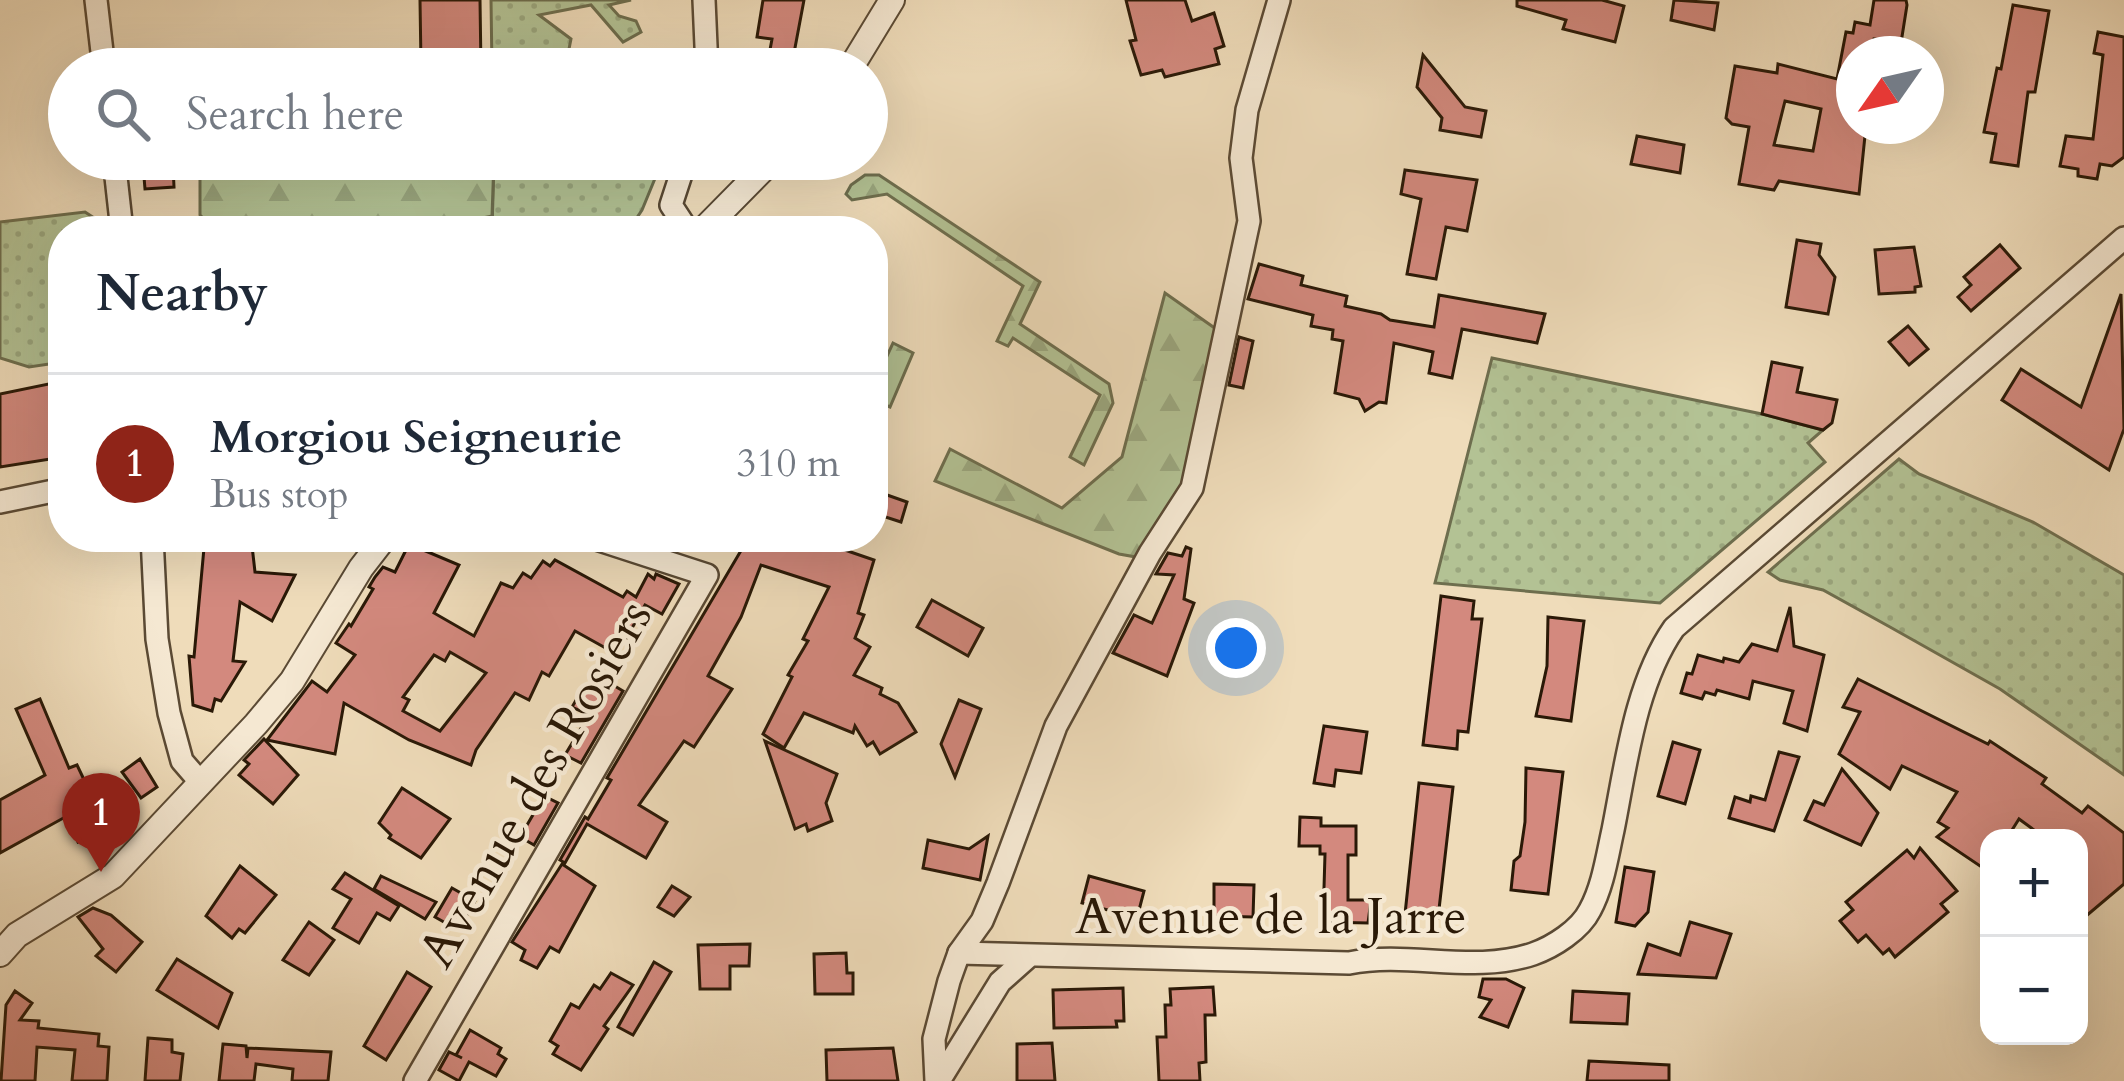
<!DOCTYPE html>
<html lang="en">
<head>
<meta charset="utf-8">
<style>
	:root { --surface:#fff; --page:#f6f6f7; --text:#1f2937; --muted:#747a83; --line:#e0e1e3; --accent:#8f2418 }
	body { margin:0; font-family:Cardo,serif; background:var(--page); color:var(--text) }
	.controls { position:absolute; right:36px; bottom:36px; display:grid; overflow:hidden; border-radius:24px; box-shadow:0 12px 48px #0002 }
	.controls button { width:108px; height:108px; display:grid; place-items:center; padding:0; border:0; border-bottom:3px solid var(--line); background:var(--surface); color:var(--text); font:60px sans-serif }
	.compass { position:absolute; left:1836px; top:36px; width:108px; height:108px; border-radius:50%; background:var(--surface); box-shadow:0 12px 48px #0002; rotate:236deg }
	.you { position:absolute; left:1236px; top:648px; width:42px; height:42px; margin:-30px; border:9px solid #fff; border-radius:50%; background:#1a73e8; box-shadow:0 0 0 18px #1a73e833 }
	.badge { display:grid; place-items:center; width:78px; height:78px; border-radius:50%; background:var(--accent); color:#fff; font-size:39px; font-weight:700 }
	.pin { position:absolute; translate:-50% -99px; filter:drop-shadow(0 3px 6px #0008) }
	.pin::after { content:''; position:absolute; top:63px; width:42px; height:36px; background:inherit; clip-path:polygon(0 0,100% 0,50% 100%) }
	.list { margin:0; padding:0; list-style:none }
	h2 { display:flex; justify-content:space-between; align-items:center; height:156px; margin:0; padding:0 48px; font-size:51px }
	h2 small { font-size:39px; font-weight:400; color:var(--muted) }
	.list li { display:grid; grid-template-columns:78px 1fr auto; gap:36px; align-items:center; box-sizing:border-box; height:180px; padding:0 48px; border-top:3px solid var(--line) }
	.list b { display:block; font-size:45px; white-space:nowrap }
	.list p { margin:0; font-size:39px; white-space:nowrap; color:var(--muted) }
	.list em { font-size:39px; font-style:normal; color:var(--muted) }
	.icon { flex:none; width:66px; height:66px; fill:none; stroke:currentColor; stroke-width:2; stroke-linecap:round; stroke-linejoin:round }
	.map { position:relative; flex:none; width:2124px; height:1081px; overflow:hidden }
	.search { position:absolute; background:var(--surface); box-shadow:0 12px 48px #0002; left:48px; top:48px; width:840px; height:132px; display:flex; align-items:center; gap:30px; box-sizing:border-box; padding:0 42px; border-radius:66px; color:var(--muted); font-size:45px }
	.panel { position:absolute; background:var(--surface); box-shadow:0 12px 48px #0002; left:48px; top:216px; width:840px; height:336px; border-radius:48px }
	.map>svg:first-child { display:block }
</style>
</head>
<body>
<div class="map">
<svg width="2124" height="1081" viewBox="0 0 2124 1081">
	<defs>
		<pattern id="grass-dots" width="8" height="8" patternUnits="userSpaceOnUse" patternTransform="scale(3)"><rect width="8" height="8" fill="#b3c294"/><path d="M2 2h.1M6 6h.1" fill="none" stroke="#9aa67e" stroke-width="1.8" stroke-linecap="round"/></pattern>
		<pattern id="forest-firs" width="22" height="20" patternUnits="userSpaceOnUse" patternTransform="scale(3)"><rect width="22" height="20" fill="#b3c294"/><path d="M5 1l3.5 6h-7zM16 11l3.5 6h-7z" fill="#9aa67e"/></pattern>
	</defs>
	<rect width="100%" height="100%" fill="#efdcba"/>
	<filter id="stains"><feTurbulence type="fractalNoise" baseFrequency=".00167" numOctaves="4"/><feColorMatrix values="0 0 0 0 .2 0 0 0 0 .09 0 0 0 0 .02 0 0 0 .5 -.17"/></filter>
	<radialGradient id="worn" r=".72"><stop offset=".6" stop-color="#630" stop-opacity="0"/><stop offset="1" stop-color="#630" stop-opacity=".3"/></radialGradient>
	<!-- grass -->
	<g fill="url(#grass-dots)" stroke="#6e6e4e" stroke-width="3">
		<polygon points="491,0 631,0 609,5 619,16 636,21 641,32 623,42 591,5 539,15 571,39 565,69 492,69"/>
		<polygon points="494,159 528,159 527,163 547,172 549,159 663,159 642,210 628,231 492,231"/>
		<polygon points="85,212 94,218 96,231 63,231 63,362 29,367 0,358 0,222"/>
		<polygon points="1492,358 1762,414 1823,430 1808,443 1825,462 1660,603 1435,583"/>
		<polygon points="1899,459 1919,474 2033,522 2124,575 2124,775 2000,689 1890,627 1823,590 1780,580 1768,572"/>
	</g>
	<!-- forest -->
	<g fill="url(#forest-firs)" stroke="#6e6e4e" stroke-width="3">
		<polygon points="200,159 494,159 492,216 423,231 216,231 200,215"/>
		<polygon points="865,175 879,175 1040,282 1020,324 1109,384 1113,403 1084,465 1070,457 1100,395 1013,338 1008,346 997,341 1023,286 887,194 852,200 846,194 851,185"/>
		<polygon points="1165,293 1216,329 1183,482 1136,557 1119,554 935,481 950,449 1062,508 1122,457"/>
		<polygon points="893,343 913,353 890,407 873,400 873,386"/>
	</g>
	<!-- building -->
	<g fill="#d3897e" stroke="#2a1907" stroke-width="3" fill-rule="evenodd">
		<polygon points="420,0 480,0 481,69 430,69 430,64 421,64"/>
		<polygon points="763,0 804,0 791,69 767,66 772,39 757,37"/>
		<polygon points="1126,0 1185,0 1192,21 1214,13 1224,46 1215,49 1219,64 1165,77 1162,70 1141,75 1130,41 1136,40"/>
		<polygon points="1517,0 1602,0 1624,6 1615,42 1563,29 1566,20 1517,6"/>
		<polygon points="1674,0 1718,3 1714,30 1671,20"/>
		<path d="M1874 0H1906L1907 5 1901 43 1874 39 1871 54H1854V126H1866L1859 194 1779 181 1774 190 1739 184 1749 127 1732 124 1726 118 1735 66 1777 73 1778 64 1837 79 1846 32 1853 33 1855 22 1870 25ZM1785 101 1821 109 1813 151 1774 145Z"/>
		<polygon points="2013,5 2049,11 2035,92 2028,92 2018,166 1991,162 1996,134 1984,132 1997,68 2001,69"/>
		<polygon points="2098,32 2124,37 2124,157 2112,166 2100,164 2097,179 2078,176 2078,169 2060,166 2066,136 2093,139 2103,55 2094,53"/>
		<polygon points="1423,55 1465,107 1486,111 1481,137 1440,130 1442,118 1417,87"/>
		<polygon points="1637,136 1684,145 1680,173 1631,164"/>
		<polygon points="143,165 173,165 174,187 145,189"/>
		<polygon points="1405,170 1477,180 1467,231 1446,227 1436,279 1407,274 1421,199 1401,194"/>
		<polygon points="1797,240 1821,244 1819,255 1835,277 1828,314 1786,307"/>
		<polygon points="2000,245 2020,268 1971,311 1958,297 1971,285 1964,277"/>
		<polygon points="1914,247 1921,286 1915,287 1915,292 1879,294 1875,250"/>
		<polygon points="1259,264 1303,276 1301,285 1347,296 1345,306 1381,314 1390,320 1434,327 1439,295 1545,314 1537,343 1462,329 1452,378 1429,373 1433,352 1394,343 1386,403 1379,402 1365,411 1359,399 1335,393 1343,341 1332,339 1333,330 1311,326 1313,315 1248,299"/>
		<polygon points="2121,294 2124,429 2109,470 2002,400 2021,369 2081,407"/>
		<polygon points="1908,326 1928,349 1909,365 1889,342"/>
		<polygon points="1239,337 1253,341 1243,388 1229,385"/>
		<polygon points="1772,362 1802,368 1797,392 1837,400 1832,423 1823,430 1762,414"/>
		<polygon points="63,381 63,457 0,467 0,394"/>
		<polygon points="873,490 907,502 901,522 873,513"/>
		<polygon points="205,537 251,537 255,572 295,575 272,621 240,602 233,661 245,662 221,701 215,699 212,711 193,705 189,656 194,657"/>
		<polygon points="749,537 839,537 836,547 874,560 858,613 864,615 855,638 870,647 854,675 882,688 880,694 898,703 916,732 880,754 873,742 867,746 855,726 853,733 804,713 784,748 763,734 792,677 788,675 808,641 803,639 829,587 761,565 741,617 708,676 732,689 694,747 684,741 639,805 667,822 646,858 587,824 565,863 560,860 585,817 588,819 611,780 607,778"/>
		<path d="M409 544 459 565 434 613 474 636 501 583 513 588 523 573 531 578 543 561 550 566 555 560 623 597 627 591 636 597 648 574 654 579 656 574 679 584 662 614 645 605 623 644 617 640 611 651 575 631 549 676 542 672 529 700 515 693 476 750 471 765 409 740 344 703 335 754 267 740 312 681 327 692 355 655 336 643 349 624 351 626 373 589 369 587 375 577 383 567 395 572ZM450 652 486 673 440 731 403 711 409 700 403 697 434 655 445 661Z"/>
		<polygon points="1186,547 1191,549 1184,599 1194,603 1167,676 1113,653 1134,615 1152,623 1174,575 1156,574 1168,553 1182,556"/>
		<polygon points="1441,596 1474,601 1472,619 1482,619 1468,732 1458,731 1457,749 1423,745"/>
		<polygon points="932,600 983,628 968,656 917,627"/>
		<polygon points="1790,607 1794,646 1824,655 1807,731 1784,723 1793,691 1753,681 1749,699 1717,690 1715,695 1705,692 1702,699 1681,693 1687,673 1692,674 1698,655 1723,662 1724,658 1739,662 1752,644 1777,651"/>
		<polygon points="1548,617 1584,621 1571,721 1536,716 1547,666"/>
		<polygon points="1858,679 1988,744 1990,741 2046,778 2042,784 2082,813 2088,806 2124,833 2124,884 2079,922 2079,838 2045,838 2019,819 2007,838 1989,838 1989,872 1937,837 1948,828 1938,822 1957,792 1902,766 1890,789 1839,754 1860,712 1843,707"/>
		<polygon points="608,682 623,691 581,763 565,755 589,715 572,707 585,685 601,694"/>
		<polygon points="40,699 69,768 77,765 108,830 78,842 67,816 0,853 0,800 45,775 16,709"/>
		<polygon points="959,700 981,709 955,777 941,744"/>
		<polygon points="1324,726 1367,732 1361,773 1336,770 1334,786 1314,783"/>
		<polygon points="264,739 298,775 273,804 239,775 249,764 244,760"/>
		<polygon points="765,741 837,774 826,803 832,821 808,831 806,824 795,829"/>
		<polygon points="1673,742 1700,750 1685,804 1658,796"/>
		<polygon points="1779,752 1799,757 1774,831 1729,818 1735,797 1750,802 1751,796 1765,800"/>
		<polygon points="140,759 157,787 141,798 122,772"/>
		<polygon points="1526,768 1563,772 1548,894 1511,890 1514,861 1520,856 1525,822"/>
		<polygon points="1842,769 1878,813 1861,845 1805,820 1814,801 1824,805"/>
		<polygon points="1419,783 1453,787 1438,918 1405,914"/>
		<polygon points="402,788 450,819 421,858 389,838 391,835 379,823"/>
		<polygon points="544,796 558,803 534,845 520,837"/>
		<polygon points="1300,817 1321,818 1321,826 1356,826 1356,855 1348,855 1348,900 1371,900 1368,923 1323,922 1325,854 1320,854 1320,846 1299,846"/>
		<polygon points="988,836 980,880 923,868 928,840 969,849"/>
		<polygon points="1920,848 1957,891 1941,904 1948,912 1895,957 1889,949 1883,954 1866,935 1858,942 1840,921 1853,910 1846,902 1907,850 1914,858"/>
		<polygon points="562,864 595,886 559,952 550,947 537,968 521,960 525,950 512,942"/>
		<polygon points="240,866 276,895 245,933 239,929 232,938 206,916"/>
		<polygon points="1625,867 1654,872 1648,912 1635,926 1616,922"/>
		<polygon points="345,873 399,906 390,920 377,913 359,943 333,928 351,899 333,889"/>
		<polygon points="381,876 436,902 425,919 374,889"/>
		<polygon points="1089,876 1144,891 1137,918 1082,903"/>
		<polygon points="1214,884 1254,885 1253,917 1214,916"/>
		<polygon points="672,886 690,897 674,916 658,907"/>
		<polygon points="452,888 475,901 458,930 435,917"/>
		<polygon points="93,908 111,915 142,942 116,972 96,956 103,949 78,917"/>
		<polygon points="309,922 334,940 309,975 283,960"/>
		<polygon points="1690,922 1731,934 1716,978 1638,974 1648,944 1680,955"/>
		<polygon points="750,944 749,966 730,966 730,989 700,989 698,945"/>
		<polygon points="846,953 847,973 853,973 853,994 815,994 814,954"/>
		<polygon points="177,959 232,993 218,1028 157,990"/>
		<polygon points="654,962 671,972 633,1035 618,1027"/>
		<polygon points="407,972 431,987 386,1060 364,1046"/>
		<polygon points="611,973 633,985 604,1026 608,1029 581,1070 553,1054 558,1046 550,1041 571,1004 579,1008 594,985 600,989"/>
		<polygon points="1483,979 1506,979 1524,988 1508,1027 1480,1017 1491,1000 1479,997"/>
		<polygon points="1213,987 1215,1015 1205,1015 1206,1062 1199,1063 1200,1081 1159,1081 1157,1037 1166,1037 1165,1005 1171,1005 1170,989"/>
		<polygon points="1123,988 1124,1021 1116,1021 1117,1027 1054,1028 1053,990"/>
		<polygon points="15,991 32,1003 20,1020 39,1021 38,1028 99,1034 98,1046 109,1047 107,1081 72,1081 75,1050 37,1047 35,1081 1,1081 6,1005"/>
		<polygon points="1573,991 1629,994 1627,1024 1571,1022"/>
		<polygon points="470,1030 501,1048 498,1054 506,1059 496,1076 469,1062 459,1081 439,1070 449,1052 462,1058 456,1055"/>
		<polygon points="148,1038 172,1040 172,1052 183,1054 180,1081 145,1081"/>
		<polygon points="1052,1043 1055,1081 1017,1081 1017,1044"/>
		<polygon points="223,1044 246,1046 247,1058 248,1048 331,1052 328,1081 292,1081 293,1069 256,1064 254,1081 219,1081"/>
		<polygon points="893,1048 898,1081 827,1081 826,1050"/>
		<polygon points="1589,1061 1669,1065 1669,1081 1587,1081"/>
	</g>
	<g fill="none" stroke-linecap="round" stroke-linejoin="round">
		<!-- minor casing -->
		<g stroke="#5b4a34" stroke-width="26">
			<g id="minor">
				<polyline points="96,0 104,69"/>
				<polyline points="704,0 707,69"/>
				<polyline points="114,159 122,231"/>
				<polyline points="686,159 671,205 688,231"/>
				<polyline points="0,502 63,489"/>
				<polyline points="152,537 157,639 169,713 182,761 201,783"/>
				<path d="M959 953 1349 963C1409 951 1474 974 1533 954 1553 947 1580 930 1590 910 1603 886 1607 857 1613 830 1626 765 1635 684 1674 628L2124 238"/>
				<polyline points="415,1081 707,575 590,537"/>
				<polyline points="936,1081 934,1039 949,981 959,953 982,921 998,883 1056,726 1150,553 1192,488 1249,221 1241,158 1247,110 1279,0"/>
				<polyline points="939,1081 1000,982 1027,958"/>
			</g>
		</g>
		<!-- tertiary casing -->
		<g stroke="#5b4a34" stroke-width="28">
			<g id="tertiary">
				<polyline points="850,69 892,0"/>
				<polyline points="702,231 773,159"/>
				<polyline points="0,954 17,935 113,876 256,724 292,681 361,568 385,537"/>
			</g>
		</g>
		<!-- minor -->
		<use href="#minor" stroke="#f5e8d2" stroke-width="21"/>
		<!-- tertiary -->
		<use href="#tertiary" stroke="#f5e8d2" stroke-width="24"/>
	</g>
	<g text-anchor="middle" stroke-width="9" stroke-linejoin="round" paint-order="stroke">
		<!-- street labels -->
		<g font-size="51" fill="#2a1907" stroke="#f5e8d2">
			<text transform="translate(534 783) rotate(-60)" y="18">Avenue des Rosiers</text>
			<text x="1271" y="933">Avenue de la Jarre</text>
		</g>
	</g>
	<rect width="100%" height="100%" filter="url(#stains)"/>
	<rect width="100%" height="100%" fill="url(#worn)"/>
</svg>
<div class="controls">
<button>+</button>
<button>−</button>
</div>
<svg class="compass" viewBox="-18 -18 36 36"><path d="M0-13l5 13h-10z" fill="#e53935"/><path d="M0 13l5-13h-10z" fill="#747a83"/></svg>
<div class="you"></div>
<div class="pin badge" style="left:101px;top:872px">1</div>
<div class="search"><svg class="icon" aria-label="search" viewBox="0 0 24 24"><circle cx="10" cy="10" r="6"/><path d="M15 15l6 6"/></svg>Search here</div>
<section class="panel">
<h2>Nearby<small></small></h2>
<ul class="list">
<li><span class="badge">1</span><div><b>Morgiou Seigneurie</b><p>Bus stop</p></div><em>310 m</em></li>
</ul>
</section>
</div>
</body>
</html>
